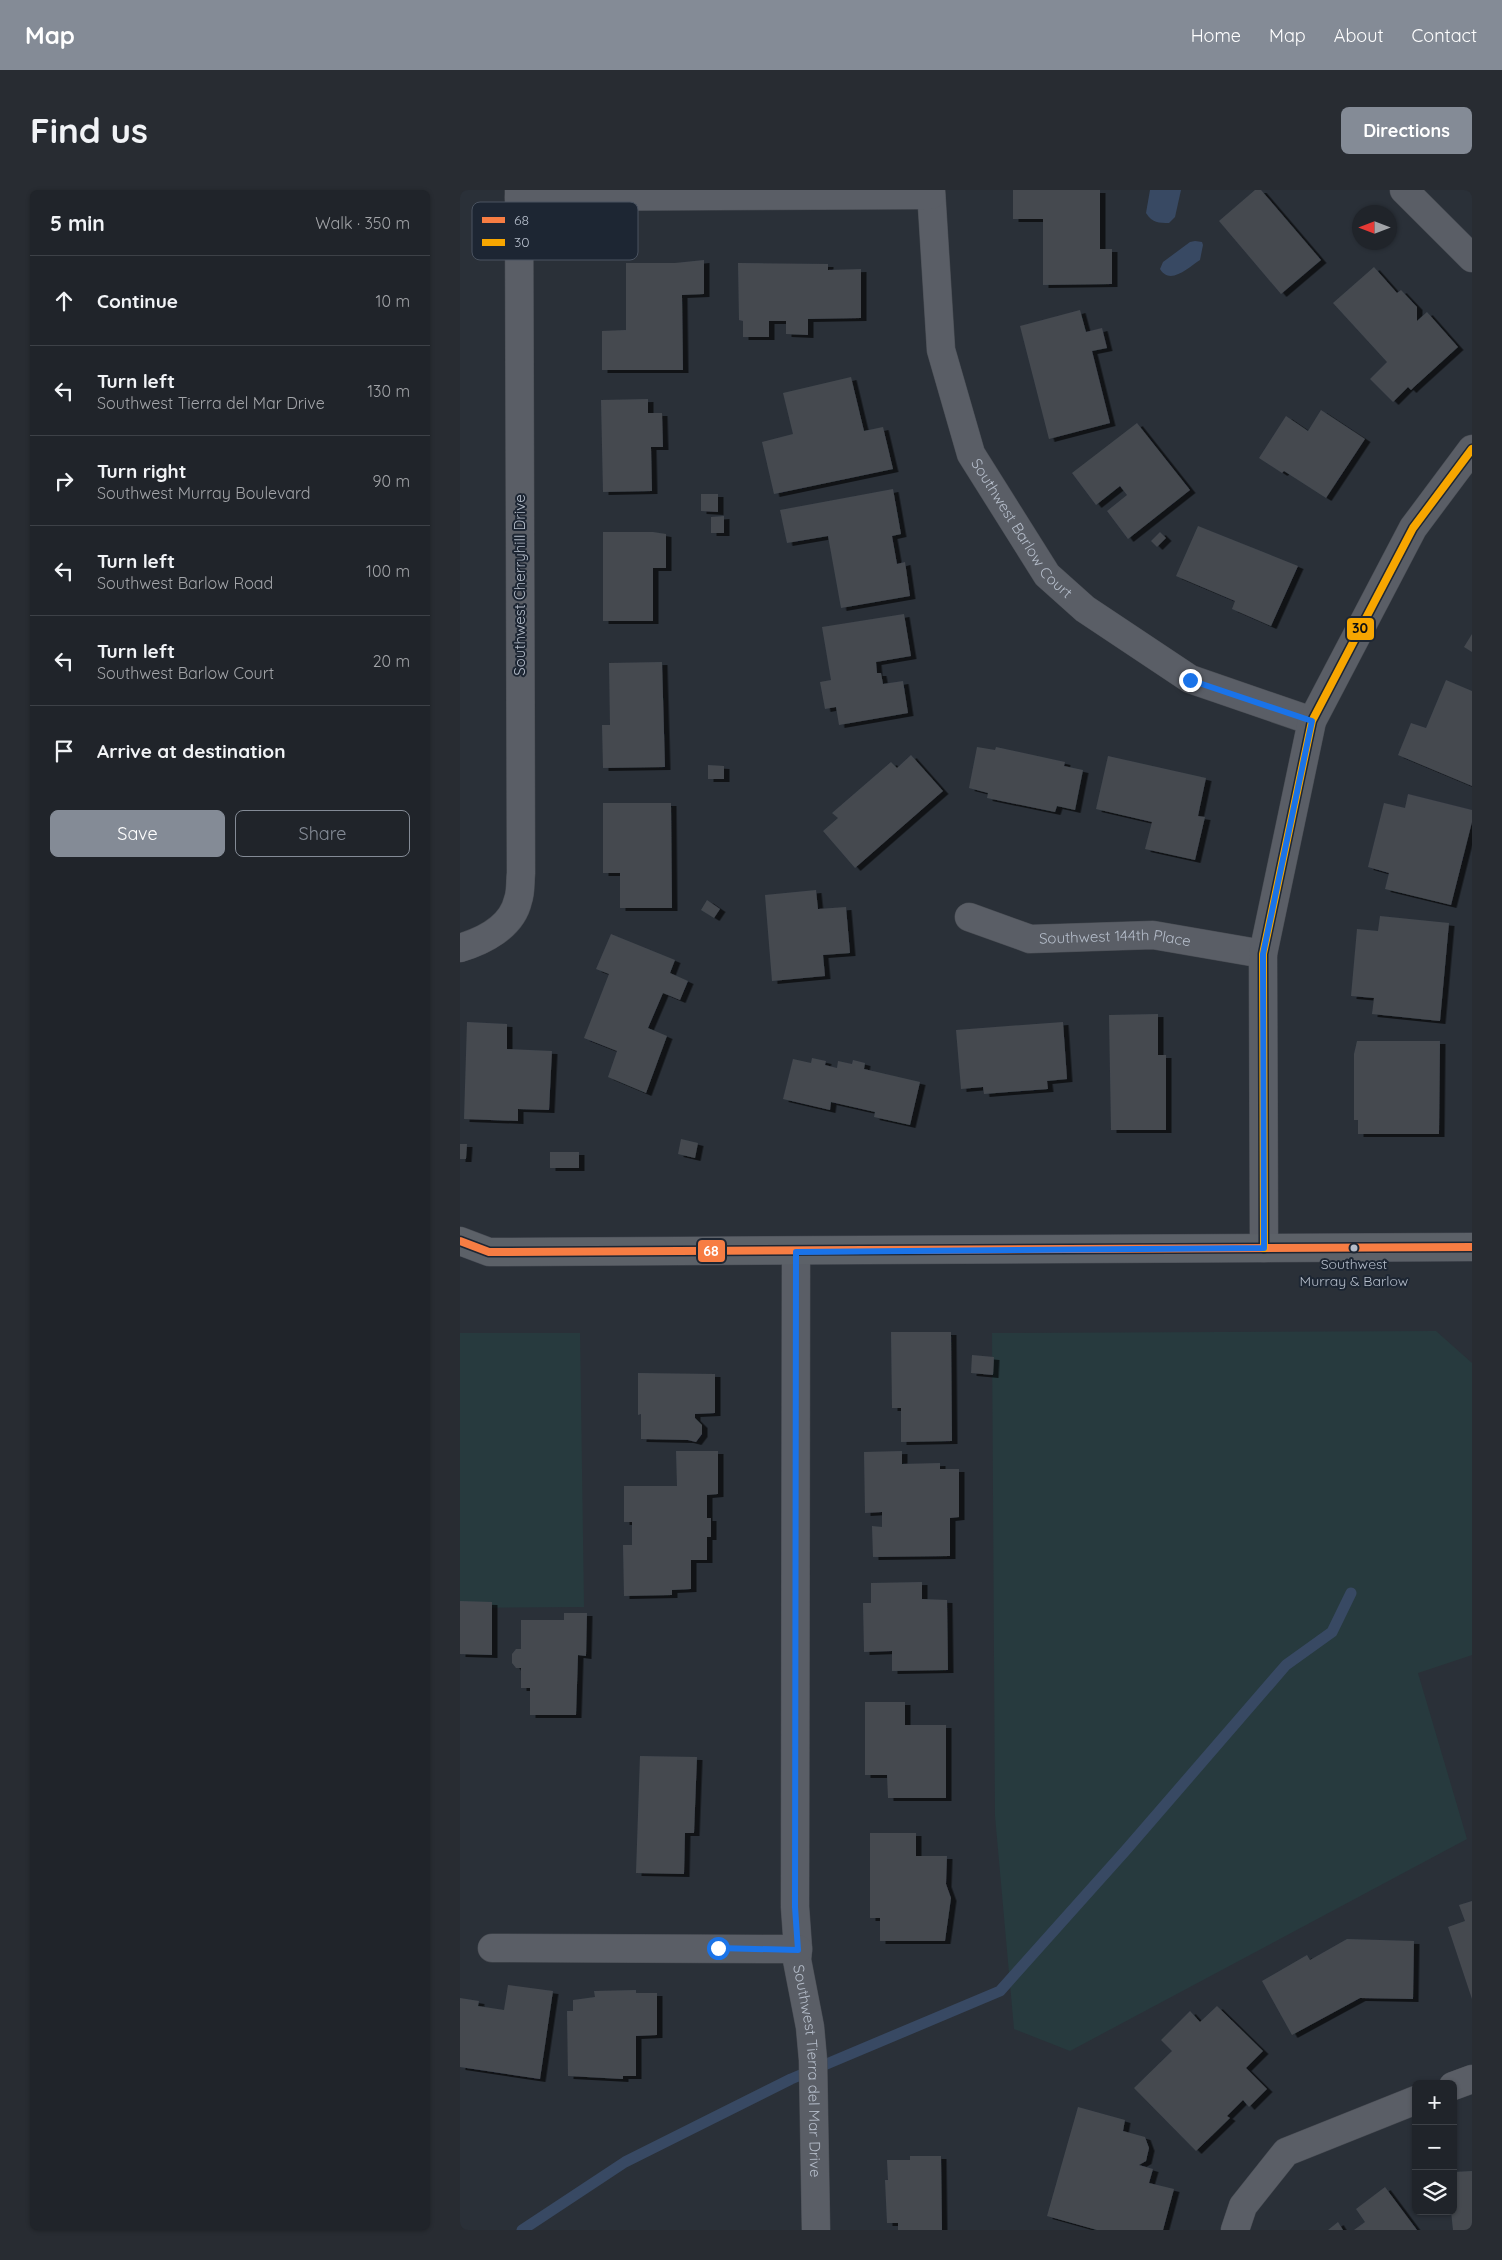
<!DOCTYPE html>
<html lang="en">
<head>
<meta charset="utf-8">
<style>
	:root { --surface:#20242a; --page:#282c32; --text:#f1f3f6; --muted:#a2a4a8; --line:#3d4147; --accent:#848b96 }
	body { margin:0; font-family:Quicksand,sans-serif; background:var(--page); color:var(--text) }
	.controls { position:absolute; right:15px; bottom:15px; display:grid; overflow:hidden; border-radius:8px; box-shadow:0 1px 4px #0004 }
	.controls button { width:45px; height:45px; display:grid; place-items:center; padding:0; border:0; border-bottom:1px solid var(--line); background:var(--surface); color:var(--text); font:25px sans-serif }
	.compass { position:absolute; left:892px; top:15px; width:45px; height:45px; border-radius:50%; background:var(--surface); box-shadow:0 1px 4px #0004; rotate:270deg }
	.stop { position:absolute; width:15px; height:15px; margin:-11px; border:4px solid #1a73e8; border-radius:50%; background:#fff }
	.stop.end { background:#1a73e8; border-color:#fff; box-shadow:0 1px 5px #0008 }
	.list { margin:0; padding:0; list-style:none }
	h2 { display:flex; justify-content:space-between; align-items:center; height:65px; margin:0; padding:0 20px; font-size:21px }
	h2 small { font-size:16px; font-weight:400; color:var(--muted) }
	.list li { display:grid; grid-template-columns:32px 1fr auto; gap:15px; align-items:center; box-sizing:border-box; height:90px; padding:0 20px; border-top:1px solid var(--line) }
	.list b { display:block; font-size:19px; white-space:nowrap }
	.list p { margin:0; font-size:16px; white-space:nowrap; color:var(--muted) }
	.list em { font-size:16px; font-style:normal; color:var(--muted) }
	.actions { display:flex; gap:10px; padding:15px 20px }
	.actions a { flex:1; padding:11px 0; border:1px solid var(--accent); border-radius:8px; text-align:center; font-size:18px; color:var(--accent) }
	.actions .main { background:var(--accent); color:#fff }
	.icon { flex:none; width:28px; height:28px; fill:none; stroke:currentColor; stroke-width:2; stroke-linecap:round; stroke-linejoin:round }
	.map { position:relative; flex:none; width:1012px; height:2040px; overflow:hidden; border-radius:8px }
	header { display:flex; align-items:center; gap:30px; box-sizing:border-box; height:70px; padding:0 25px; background:var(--accent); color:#fff }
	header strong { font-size:24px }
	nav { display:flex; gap:28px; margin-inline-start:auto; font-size:18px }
	.intro { display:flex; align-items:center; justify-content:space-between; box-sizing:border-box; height:120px; padding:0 30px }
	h1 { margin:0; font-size:35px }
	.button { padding:12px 22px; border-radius:8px; background:var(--accent); color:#fff; font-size:18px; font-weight:700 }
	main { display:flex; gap:30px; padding:0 30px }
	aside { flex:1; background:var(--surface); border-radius:8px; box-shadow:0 1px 4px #0004 }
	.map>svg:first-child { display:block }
</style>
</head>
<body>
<header>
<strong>Map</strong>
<nav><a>Home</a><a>Map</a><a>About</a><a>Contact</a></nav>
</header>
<div class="intro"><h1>Find us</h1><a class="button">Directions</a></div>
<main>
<aside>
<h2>5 min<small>Walk · 350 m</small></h2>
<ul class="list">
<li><svg class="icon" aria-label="ahead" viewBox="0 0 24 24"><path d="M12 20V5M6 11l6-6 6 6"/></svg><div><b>Continue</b></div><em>10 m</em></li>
<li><svg class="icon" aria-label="left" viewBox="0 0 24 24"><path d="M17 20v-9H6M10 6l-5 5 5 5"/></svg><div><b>Turn left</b><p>Southwest Tierra del Mar Drive</p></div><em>130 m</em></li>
<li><svg class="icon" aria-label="right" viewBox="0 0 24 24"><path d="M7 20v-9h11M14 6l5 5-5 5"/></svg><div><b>Turn right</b><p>Southwest Murray Boulevard</p></div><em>90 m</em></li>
<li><svg class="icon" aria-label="left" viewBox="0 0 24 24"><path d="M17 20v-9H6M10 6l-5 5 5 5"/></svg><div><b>Turn left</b><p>Southwest Barlow Road</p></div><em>100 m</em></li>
<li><svg class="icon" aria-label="left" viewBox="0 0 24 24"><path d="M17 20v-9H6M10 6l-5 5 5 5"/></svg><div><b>Turn left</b><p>Southwest Barlow Court</p></div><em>20 m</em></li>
<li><svg class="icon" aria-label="arrive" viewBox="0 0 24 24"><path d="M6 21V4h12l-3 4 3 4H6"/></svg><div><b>Arrive at destination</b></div></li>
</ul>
<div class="actions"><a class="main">Save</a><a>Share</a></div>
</aside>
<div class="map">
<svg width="1012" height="2040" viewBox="0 0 1012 2040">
	<defs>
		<filter id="shadow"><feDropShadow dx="5.5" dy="3" stdDeviation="0" flood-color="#0009"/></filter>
	</defs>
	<rect width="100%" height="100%" fill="#2a3038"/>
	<!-- green -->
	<g fill="#273a3e">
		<polygon points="976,1141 1012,1173 1012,1465 958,1483 1007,1649 610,1861 554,1839 535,1626 532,1143"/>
		<polygon points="0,1143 120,1143 124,1417 0,1418"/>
	</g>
	<!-- water -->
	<g fill="#384963">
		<path d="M690 0H721L715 27 709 33C699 33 692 33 686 23Z"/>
		<path d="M735 51 742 52 743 55 740 70C729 77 710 96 700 79L703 72 730 52Z"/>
	</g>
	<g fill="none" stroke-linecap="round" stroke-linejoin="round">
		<!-- stream -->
		<polyline stroke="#384963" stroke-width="11" points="62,2040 165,1972 331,1889 540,1801 666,1660 826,1475 872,1442 891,1403"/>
	</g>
	<!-- building -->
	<g fill="#444950" filter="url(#shadow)">
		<polygon points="553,0 640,0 640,59 652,59 652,94 583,95 583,29 553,29"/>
		<polygon points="795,0 801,0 861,70 821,104 759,31"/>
		<polygon points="244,70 244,104 222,105 223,180 142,180 142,141 166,140 166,73 215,73"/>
		<polygon points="278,73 368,74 368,80 401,79 401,128 348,129 348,145 326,144 326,131 309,131 309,147 283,147 283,131 279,130"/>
		<polygon points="914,77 937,103 941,100 957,117 957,131 967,122 998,157 954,197 951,200 948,197 933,212 910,189 927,172 873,113"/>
		<polygon points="620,120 626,142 642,138 647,158 632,161 650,233 589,249 560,136"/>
		<polygon points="391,187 404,241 423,237 433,279 314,304 302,252 333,244 323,203"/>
		<polygon points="188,209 188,223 202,223 203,257 191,257 192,301 143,302 141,210"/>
		<polygon points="861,220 905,249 866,308 824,281 822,283 799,268 826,226 848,241"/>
		<polygon points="677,233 730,300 668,349 647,321 667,305 660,296 636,315 612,283"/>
		<polygon points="433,299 441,344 432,346 437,374 445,372 450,406 381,418 368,346 327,353 320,320"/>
		<polygon points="241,304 258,304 258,322 241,321"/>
		<polygon points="264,326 264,343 251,343 251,327"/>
		<polygon points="738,336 838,376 811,436 772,419 775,411 716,386"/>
		<polygon points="143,342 193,342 206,344 206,378 193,378 193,431 143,431"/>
		<polygon points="700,342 706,348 697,357 691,351"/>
		<polygon points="444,424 451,466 416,472 417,483 421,483 423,494 443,491 448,523 379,535 376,517 365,519 360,492 371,490 362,437"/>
		<polygon points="1012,444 1012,462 1004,457"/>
		<polygon points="202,472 205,577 143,578 142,535 150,535 149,473"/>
		<polygon points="986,490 1012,501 1012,596 938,565 951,533 966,538"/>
		<polygon points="517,557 535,560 536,557 605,572 604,576 623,580 615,620 597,616 595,622 527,608 528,603 509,598"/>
		<polygon points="451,565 483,601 395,678 363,641 378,628 372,623 431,572 437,578"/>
		<polygon points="648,566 746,588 738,626 745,627 735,670 685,659 692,632 636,619"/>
		<polygon points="248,575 264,576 264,589 248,589"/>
		<polygon points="948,604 1012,620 1012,632 991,715 925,699 929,683 908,677 924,613 945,618"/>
		<polygon points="143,613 211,613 212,718 160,718 160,683 143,683"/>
		<polygon points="356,700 358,719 386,717 390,763 363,765 365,786 312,791 305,705"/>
		<polygon points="247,710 260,719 254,728 241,720"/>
		<polygon points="920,726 989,733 980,831 912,824 914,808 891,806 897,739 918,741"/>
		<polygon points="151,744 215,770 210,783 228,791 220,810 203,803 188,838 207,846 186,903 148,887 157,861 124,848 149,784 136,779"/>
		<polygon points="698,824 698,865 706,865 706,940 651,940 649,825"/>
		<polygon points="7,832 47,834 47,859 92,861 89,920 58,919 58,931 4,929"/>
		<polygon points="603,832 607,889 587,891 588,899 524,904 523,897 501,899 496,840"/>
		<polygon points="897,851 980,851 979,944 898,944 898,930 894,930 894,864"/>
		<polygon points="352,868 366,871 365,875 377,878 378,871 392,874 393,870 405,873 404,879 460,892 450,935 414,927 415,922 371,912 370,920 323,909 333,869 351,873"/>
		<polygon points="221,949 238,953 235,968 218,964"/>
		<polygon points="0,954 7,954 6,969 0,969"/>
		<rect x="90" y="962" width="29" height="16"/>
		<polygon points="431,1142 491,1142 492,1251 441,1252 441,1218 432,1218"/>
		<polygon points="512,1165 534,1167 533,1185 511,1183"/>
		<polygon points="178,1183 255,1184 255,1223 235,1224 235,1228 242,1235 242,1244 236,1252 228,1250 181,1249 181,1224 178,1225"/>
		<polygon points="216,1261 258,1261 258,1304 247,1305 247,1328 251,1328 251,1347 247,1347 247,1370 231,1370 231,1399 212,1400 212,1405 164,1406 163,1355 172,1355 172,1332 164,1332 164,1296 217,1296"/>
		<polygon points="442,1261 442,1274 480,1273 480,1279 499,1279 499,1327 490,1328 490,1366 413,1367 412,1336 422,1337 422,1322 405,1323 404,1262"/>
		<polygon points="462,1392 462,1409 487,1410 488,1480 432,1481 432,1461 404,1462 403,1413 411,1413 411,1393"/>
		<polygon points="0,1411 32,1412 32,1465 0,1464"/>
		<polygon points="104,1423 127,1423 126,1466 118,1465 116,1525 70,1525 70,1498 61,1498 61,1478 56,1478 52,1473 52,1464 56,1459 61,1459 61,1430 104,1430"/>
		<polygon points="405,1512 445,1512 445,1535 486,1535 486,1608 428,1608 427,1585 405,1585"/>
		<polygon points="180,1566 237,1567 234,1643 225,1643 224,1684 176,1683"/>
		<polygon points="410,1643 456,1643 456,1666 487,1666 486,1694 491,1708 485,1751 420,1751 420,1728 410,1728"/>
		<polygon points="1012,1711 1012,1809 988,1737 1005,1731 999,1715"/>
		<polygon points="887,1749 954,1751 953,1809 900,1808 832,1845 802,1791 847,1765 850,1770"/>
		<polygon points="48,1795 93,1801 80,1889 0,1877 0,1808 19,1811 18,1816 44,1820"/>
		<polygon points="176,1800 176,1803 197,1803 197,1845 176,1846 176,1886 163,1886 163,1889 108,1886 107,1821 113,1821 113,1810 135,1807 134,1801"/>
		<polygon points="757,1816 803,1861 786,1878 807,1899 789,1917 783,1910 767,1926 770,1928 736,1961 674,1898 712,1861 701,1850 730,1821 740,1832"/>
		<polygon points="618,1917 665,1930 663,1941 685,1947 689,1958 686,1971 679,1975 693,1979 689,1993 714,1999 703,2040 637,2040 587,2026"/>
		<polygon points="450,1966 481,1966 482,2040 438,2040 438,2033 427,2033 425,1990 428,1990 427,1970 450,1970"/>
		<polygon points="1012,1981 1012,2040 993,2040 991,2021 993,2021 993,1982"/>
		<polygon points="925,1997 957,2040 894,2040 905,2032 896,2019"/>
		<polygon points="878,2032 883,2040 868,2040"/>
	</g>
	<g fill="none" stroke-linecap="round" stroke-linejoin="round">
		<!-- minor casing -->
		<g stroke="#484c53" stroke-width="29">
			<g id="minor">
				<path id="s1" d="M471 0 481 160 511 264 587 385 625 419 730 489 852 531"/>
				<polyline points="944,0 1012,68"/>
				<polyline points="59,7 471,5"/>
				<path id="s2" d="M509 727 570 749 693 745 803 764"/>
				<path d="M0 758C23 751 52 737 58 710 61 702 60 692 61 683L59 0"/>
				<polyline points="804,1058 803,764 852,531 953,338 1012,259"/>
				<path id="s3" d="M336 1062 335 1717 338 1759 337 1770 350 1837 353 1870 356 2040"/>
				<polyline points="32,1758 338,1759"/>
				<polyline points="993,1896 1012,1889"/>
				<polyline points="775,2040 783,2016 826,1962 956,1910"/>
			</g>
		</g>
		<!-- major casing -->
		<g stroke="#484c55" stroke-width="29">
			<polyline id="major" points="0,1051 29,1062 1012,1057"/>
		</g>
		<!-- minor -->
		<use href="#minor" stroke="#5a5e66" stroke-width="28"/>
		<!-- major -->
		<use href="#major" stroke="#5c6168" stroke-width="28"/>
		<!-- bus-1 casing -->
		<g stroke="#1d2633" stroke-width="11">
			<polyline id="bus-1" points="0,1051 29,1062 1012,1057"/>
		</g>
		<!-- bus-2 casing -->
		<g stroke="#1d2633" stroke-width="11">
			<polyline id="bus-2" points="804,1058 803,764 852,531 953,338 1012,259"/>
		</g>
		<!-- bus-1 -->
		<use href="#bus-1" stroke="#f77d43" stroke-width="8"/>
		<!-- bus-2 -->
		<use href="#bus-2" stroke="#f7a600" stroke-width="8"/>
	</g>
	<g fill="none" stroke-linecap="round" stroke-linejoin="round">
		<!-- route -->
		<polyline stroke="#1a73e8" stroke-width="6" points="258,1758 338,1760 335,1717 336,1062 804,1058 803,764 852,531 730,490"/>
	</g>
	<!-- markers -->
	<circle fill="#b4bcc9" stroke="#1d2633" stroke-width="2" cx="894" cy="1058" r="4.5"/>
	<g text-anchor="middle" stroke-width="4" stroke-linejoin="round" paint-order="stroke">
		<!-- bus labels -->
		<g font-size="14" fill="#b4bcc9" stroke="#1d2633">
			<text x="894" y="1079">Southwest<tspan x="894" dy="17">Murray &amp; Barlow</tspan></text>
		</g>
		<!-- street labels -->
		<g font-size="15" fill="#b4bcc9" stroke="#1d2633">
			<text dy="5" stroke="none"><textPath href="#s1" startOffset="359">Southwest Barlow Court</textPath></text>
			<text transform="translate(60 395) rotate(-90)" y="5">Southwest Cherryhill Drive</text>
			<text dy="5" stroke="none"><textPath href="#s2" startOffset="150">Southwest 144th Place</textPath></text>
			<text dy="5" stroke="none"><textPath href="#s3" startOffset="820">Southwest Tierra del Mar Drive</textPath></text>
		</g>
	</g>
	<!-- legend -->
	<rect x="12" y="12" width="166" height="58" rx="8" fill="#1d2633" stroke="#4a5360" stroke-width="1"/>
	<rect x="22" y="27" width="23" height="6" fill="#f77d43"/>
	<rect x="22" y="49" width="23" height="7" fill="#f7a600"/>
	<g font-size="14" fill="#b4bcc9">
		<text x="54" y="35">68</text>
		<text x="54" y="57">30</text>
	</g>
	<g stroke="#1d2633" stroke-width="2">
		<rect x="886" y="427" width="29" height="24" rx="5" fill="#f7a600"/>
		<rect x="237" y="1049" width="29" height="24" rx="5" fill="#f77d43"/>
	</g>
	<g font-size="14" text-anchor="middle" font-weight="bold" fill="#fff">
		<text x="251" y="1066">68</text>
	</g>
	<g font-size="14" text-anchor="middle" font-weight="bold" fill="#111">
		<text x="900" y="443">30</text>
	</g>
</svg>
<div class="controls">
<button>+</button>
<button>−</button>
<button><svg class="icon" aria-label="layers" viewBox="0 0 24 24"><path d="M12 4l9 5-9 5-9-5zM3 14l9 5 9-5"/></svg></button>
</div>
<svg class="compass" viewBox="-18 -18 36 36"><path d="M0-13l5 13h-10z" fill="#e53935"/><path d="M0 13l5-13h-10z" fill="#a2a4a8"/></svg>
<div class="stop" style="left:258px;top:1758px"></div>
<div class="stop end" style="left:730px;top:490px"></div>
</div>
</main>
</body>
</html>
